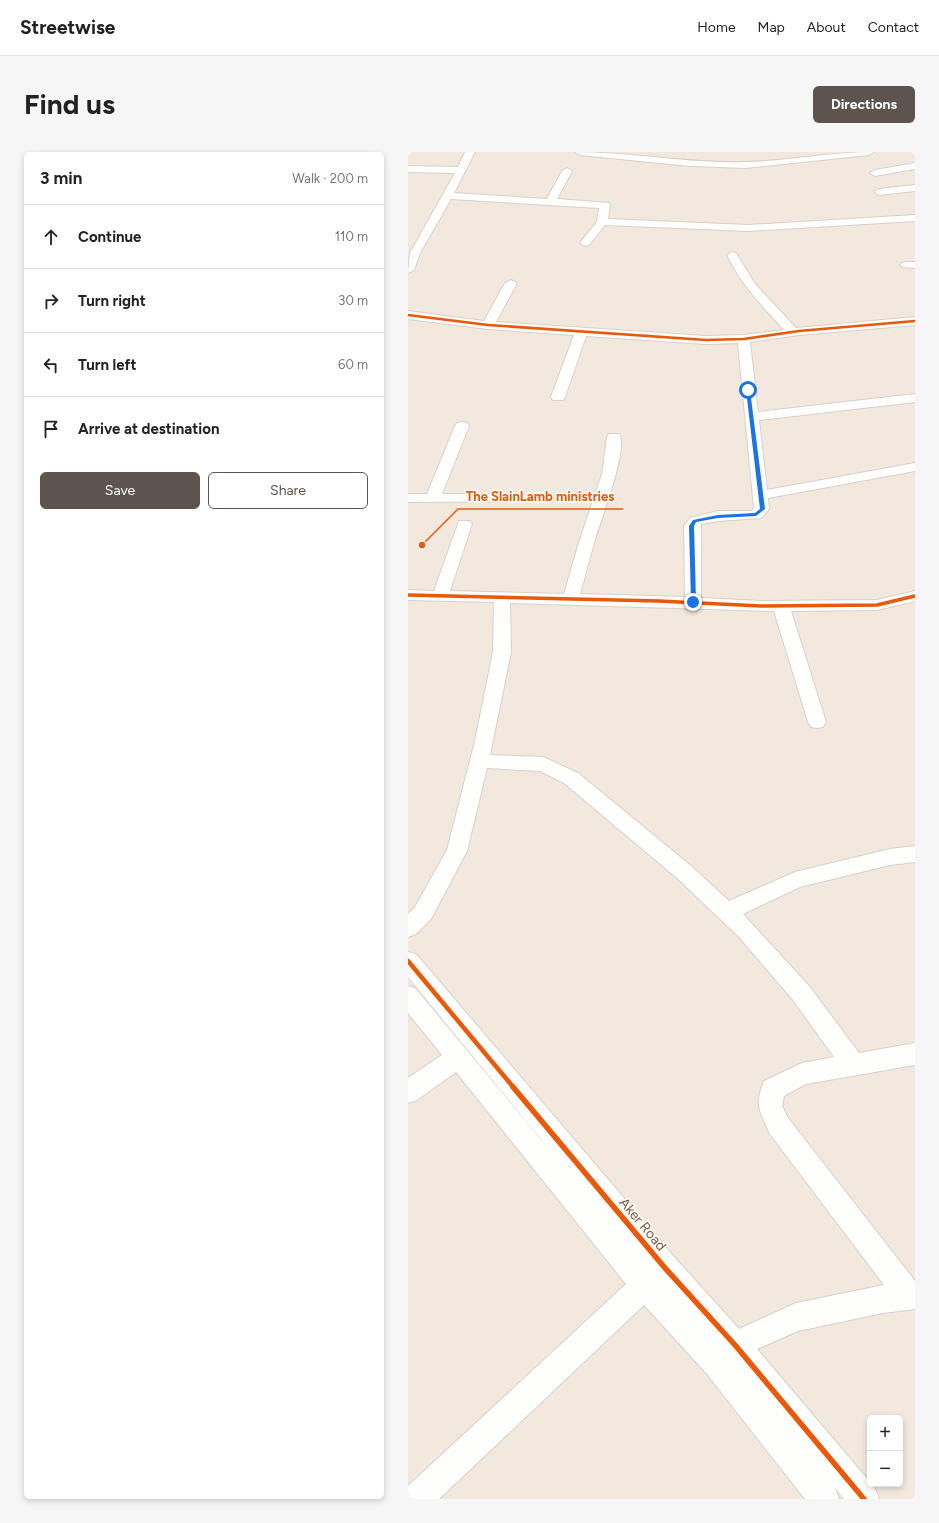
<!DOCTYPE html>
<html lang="en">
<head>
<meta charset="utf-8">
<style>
	:root { --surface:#fff; --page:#f6f6f6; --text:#222; --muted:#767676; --line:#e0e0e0; --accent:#5d544f }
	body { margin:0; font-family:Figtree,sans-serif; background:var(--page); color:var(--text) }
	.controls { position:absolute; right:12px; bottom:12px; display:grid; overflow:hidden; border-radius:6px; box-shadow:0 2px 6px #0003 }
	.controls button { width:36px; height:36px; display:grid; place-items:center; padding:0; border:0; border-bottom:1px solid var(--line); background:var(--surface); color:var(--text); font:20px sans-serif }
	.stop { position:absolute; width:12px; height:12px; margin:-9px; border:3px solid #1a73e8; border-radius:50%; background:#fff }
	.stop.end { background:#1a73e8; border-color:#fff; box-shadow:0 1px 4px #0008 }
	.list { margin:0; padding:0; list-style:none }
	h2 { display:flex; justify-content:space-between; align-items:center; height:52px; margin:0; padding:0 16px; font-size:17px }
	h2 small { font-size:13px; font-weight:400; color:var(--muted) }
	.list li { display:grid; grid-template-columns:26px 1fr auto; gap:12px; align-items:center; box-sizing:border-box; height:64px; padding:0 16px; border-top:1px solid var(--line) }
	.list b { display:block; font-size:15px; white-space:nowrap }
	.list em { font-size:13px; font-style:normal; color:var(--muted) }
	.actions { display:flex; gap:8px; padding:12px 16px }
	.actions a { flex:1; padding:9px 0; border:1px solid var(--accent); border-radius:6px; text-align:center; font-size:14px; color:var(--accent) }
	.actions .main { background:var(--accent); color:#fff }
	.icon { flex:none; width:22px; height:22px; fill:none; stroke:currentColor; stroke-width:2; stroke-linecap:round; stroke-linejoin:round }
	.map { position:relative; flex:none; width:507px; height:1347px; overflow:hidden; border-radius:6px }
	header { display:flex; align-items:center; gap:24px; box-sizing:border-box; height:56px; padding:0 20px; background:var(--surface); border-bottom:1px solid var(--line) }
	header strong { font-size:19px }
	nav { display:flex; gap:22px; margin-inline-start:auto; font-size:14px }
	.intro { display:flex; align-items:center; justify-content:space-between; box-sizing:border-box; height:96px; padding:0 24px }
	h1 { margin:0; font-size:28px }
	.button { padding:10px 18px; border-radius:6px; background:var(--accent); color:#fff; font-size:14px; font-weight:700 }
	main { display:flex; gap:24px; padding:0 24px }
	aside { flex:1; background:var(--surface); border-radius:6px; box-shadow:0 2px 6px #0003 }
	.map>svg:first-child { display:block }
</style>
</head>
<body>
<header>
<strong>Streetwise</strong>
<nav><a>Home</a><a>Map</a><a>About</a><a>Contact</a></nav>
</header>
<div class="intro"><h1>Find us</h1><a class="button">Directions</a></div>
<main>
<aside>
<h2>3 min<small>Walk · 200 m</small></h2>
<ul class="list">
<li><svg class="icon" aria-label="ahead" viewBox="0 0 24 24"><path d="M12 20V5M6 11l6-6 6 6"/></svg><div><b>Continue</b></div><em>110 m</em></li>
<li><svg class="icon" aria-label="right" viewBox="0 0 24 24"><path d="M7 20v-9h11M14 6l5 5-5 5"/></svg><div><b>Turn right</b></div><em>30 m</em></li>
<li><svg class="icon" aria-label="left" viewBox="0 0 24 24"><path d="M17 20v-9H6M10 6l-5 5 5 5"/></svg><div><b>Turn left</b></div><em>60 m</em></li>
<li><svg class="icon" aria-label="arrive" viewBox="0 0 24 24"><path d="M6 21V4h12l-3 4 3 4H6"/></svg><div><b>Arrive at destination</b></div></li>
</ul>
<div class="actions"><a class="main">Save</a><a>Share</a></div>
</aside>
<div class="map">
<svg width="507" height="1347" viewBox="0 0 507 1347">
	<rect width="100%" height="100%" fill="#f9f5f0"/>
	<!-- residential -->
	<path fill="#f2e8de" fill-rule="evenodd" d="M0 0H507V1347H0ZM462 1266H492V1332H462Z"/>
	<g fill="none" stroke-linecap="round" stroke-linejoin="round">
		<!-- minor casing -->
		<g stroke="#d7d1cb" stroke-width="2">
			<g id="minor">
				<polygon points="57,0 67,0 46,41 139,47 154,19 159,16 164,19 149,47 201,51 202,53 200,67 340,73 507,63 507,69 340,79 197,73 181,93 177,94 172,91 189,70 191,56 43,47 12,101 6,118 0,121 2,101 47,21 0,20 0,14 50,15"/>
				<path d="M167 0C224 0 281 12 338 10 381 9 423 0 466 0L461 3 338 16 282 14 172 3Z"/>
				<polygon points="507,11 507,17 467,24 462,21 467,18"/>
				<polygon points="507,33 507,39 471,43 466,40 471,37"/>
				<path d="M324 100 328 101 347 132 388 176 507 165V173L391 183 342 190 350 260 507 242V250L351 268 359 338 507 311V319L360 346 361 357 353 366 310 369 293 372V446L353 449 469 448 507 439V449L469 458 383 459 418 570 415 575 409 576 403 575 400 570 366 459 102 451 103 500 82 603 135 605 170 621 283 714 321 749 387 720 482 697 507 694V710L482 713 392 735 335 762 401 834 451 901 507 891V913L398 932 376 944 374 954 380 966 507 1129V1157L475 1161 390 1179 349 1197 467 1336 471 1347H436L419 1326 427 1336 431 1347H397L299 1222 236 1153 31 1347H0V1334L218 1132 48 920 9 948 0 951V926L34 903 0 861V834L8 837 154 1013 0 825V800L8 802 267 1106 331 1177 388 1151 476 1133 362 982C352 960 346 953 356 929L394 911 426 905 385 848 331 785 269 726 156 631 132 619 79 616 59 699 23 767 8 782 0 785V762L7 755 39 698 67 589 85 500 86 450 0 448V438L26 439 51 369H61L64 372 42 439 156 442 171 390 194 322 199 285 201 282H211C221 297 191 372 186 391 181 408 177 425 172 442L277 445 276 374 282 366 310 359H344L346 356 330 191 298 192 178 184 157 245 155 248H145L143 245 166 183 80 177 0 167V159L76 169 97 131 103 128 109 131 88 170 298 184 336 183 376 178C354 154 333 132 319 103Z"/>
				<polygon points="498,110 507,110 507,116 494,115 492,113 494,111"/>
				<polygon points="54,270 59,271 61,274 34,342 112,342 117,343 119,346 117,349 0,350 0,342 19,342 47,274 49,271"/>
			</g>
		</g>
		<!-- minor -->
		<use href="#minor" fill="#fefefd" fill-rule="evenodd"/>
		<!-- cycleway-far3 casing -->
		<g stroke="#fffaf3" stroke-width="4">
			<polyline id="cycleway-far3" points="0,163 80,173 298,188 336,187 391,179 507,169"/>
		</g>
		<!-- cycleway-far2 casing -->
		<g stroke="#fffaf3" stroke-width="5.5">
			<polyline id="cycleway-far2" points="0,443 251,449 353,454 469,453 507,444"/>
		</g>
		<!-- cycleway-far1 casing -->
		<g stroke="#fffaf3" stroke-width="7">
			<polyline id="cycleway-far1" points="0,809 106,936"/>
		</g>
		<!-- cycleway casing -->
		<g stroke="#fffaf3" stroke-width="8">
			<polyline id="cycleway" points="105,935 257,1116 327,1193 456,1347"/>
		</g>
		<!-- cycleway-far3 -->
		<use href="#cycleway-far3" stroke="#e8590c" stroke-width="2.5"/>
		<!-- cycleway-far2 -->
		<use href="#cycleway-far2" stroke="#e8590c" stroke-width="3.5"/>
		<!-- cycleway-far1 -->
		<use href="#cycleway-far1" stroke="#e8590c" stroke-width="4.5"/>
		<!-- cycleway -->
		<use href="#cycleway" stroke="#e8590c" stroke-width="5.5"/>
	</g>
	<!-- route -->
	<polygon fill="#1a73e8" points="340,236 342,238 357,357 348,364 310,366 288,370 286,374 288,450 285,452 283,450 281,374 285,368 310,363 347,361 352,357 338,238"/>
	<g text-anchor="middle" stroke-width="3.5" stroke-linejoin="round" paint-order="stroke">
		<!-- near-street labels -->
		<g font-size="14" fill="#7a5c4d" stroke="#fffaf3">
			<text transform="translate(235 1072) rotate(50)" y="5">Aker Road</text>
		</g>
	</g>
	<!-- callouts -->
	<path fill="none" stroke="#e8590c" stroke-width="1.5" d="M14 393L50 357H215"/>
	<circle fill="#e8590c" stroke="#fffaf3" stroke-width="1.5" cx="14" cy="393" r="4"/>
	<g font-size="13" text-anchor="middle" font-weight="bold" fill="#e8590c" stroke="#fffaf3" stroke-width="3.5" stroke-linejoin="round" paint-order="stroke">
		<text x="132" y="349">The SlainLamb ministries</text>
	</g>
</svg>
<div class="controls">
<button>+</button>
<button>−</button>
</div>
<div class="stop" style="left:340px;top:238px"></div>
<div class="stop end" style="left:285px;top:450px"></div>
</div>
</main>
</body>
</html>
